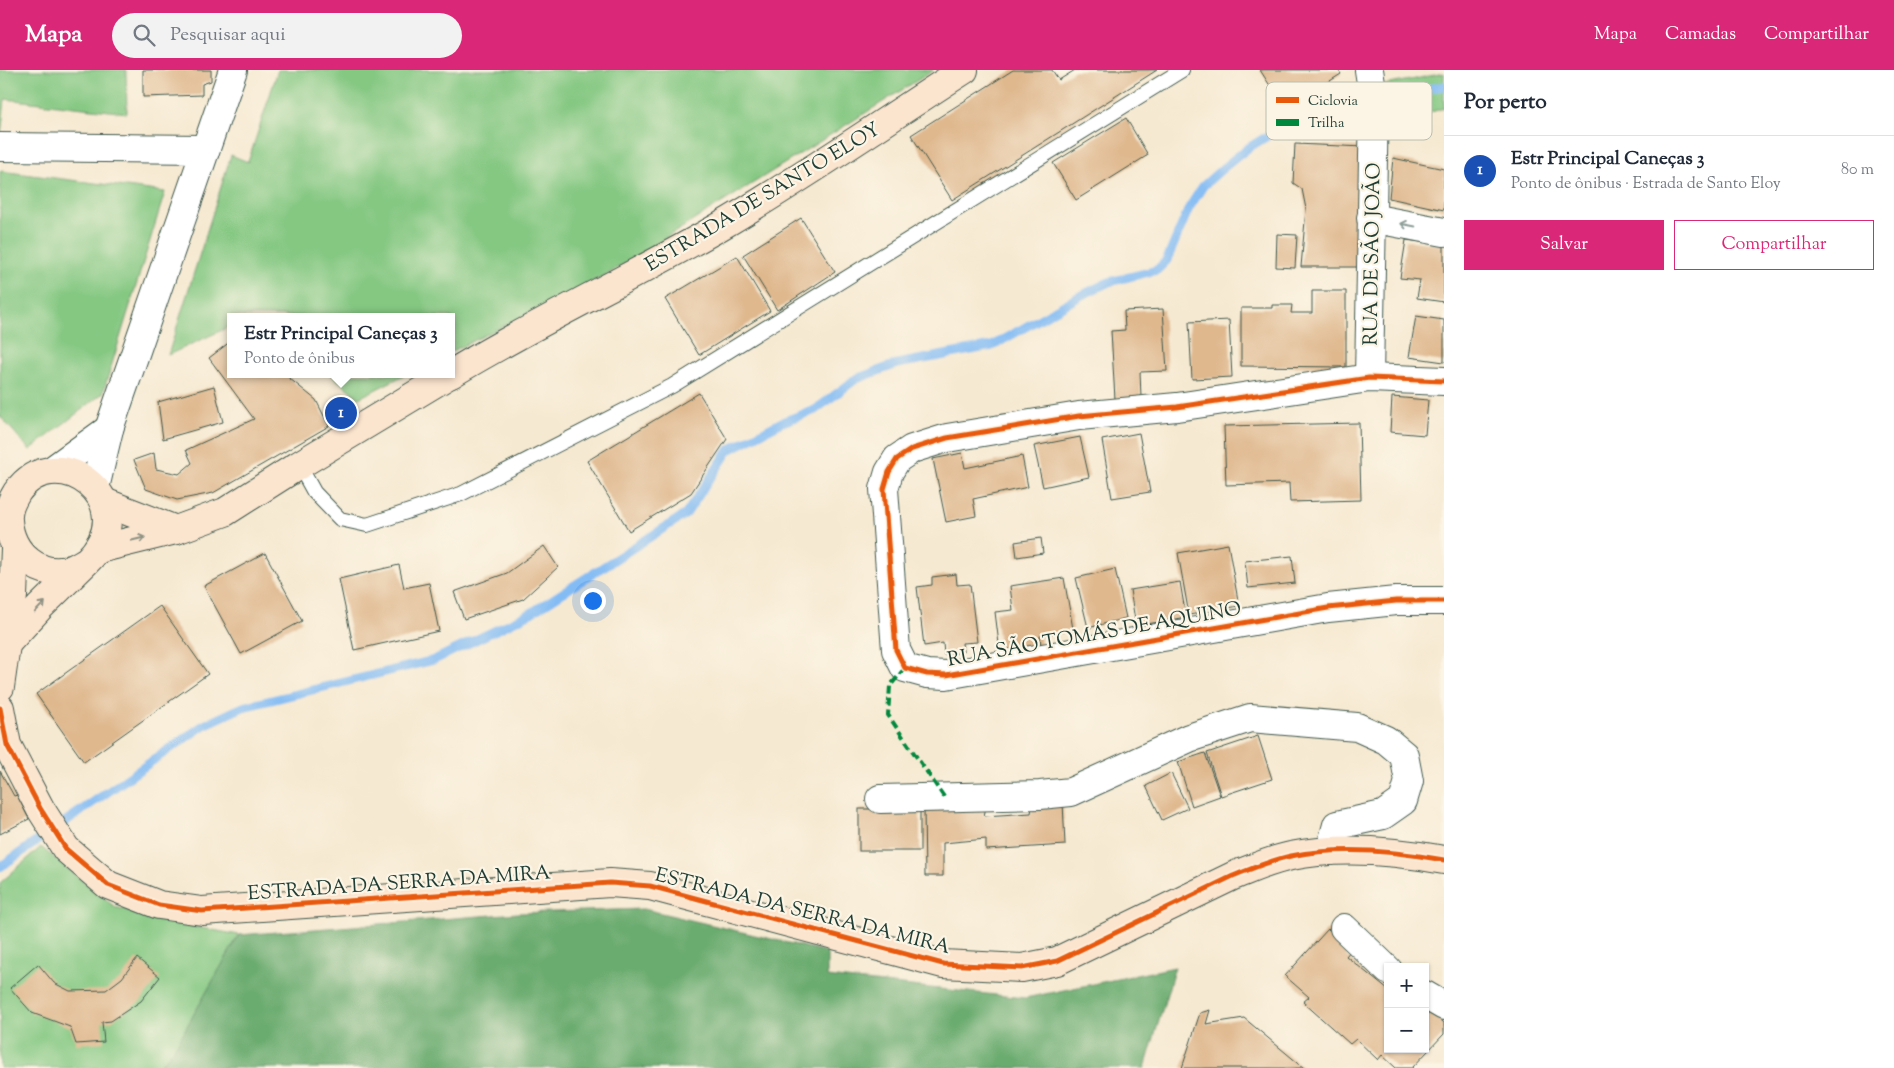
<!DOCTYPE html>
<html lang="pt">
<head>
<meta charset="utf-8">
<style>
	:root { --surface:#fff; --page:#f2f2f3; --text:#1f2937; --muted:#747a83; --line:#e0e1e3; --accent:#db2777 }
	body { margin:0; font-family:"Sorts Mill Goudy",serif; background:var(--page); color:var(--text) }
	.controls { position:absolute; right:15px; bottom:15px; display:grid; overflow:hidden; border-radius:0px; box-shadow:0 1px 4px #0004 }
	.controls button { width:45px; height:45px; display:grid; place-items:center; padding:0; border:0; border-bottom:1px solid var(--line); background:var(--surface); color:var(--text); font:25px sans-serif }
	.you { position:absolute; left:592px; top:530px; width:18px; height:18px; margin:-12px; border:4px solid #fff; border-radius:50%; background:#1a73e8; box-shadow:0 0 0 8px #1a73e833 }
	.badge { display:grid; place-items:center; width:32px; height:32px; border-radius:50%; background:var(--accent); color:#fff; font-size:16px; font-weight:700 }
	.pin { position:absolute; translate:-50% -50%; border:2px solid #fff; box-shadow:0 1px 5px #0006 }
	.popup { position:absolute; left:227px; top:243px; width:228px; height:65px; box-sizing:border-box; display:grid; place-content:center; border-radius:0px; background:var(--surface); filter:drop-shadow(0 1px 4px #0005); font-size:16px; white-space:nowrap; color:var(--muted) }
	.popup b { font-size:19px; color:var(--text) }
	.popup::after { content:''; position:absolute; left:50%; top:100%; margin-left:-10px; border:10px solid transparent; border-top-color:var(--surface) }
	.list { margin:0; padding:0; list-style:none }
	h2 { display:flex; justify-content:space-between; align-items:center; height:65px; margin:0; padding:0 20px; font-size:21px }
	h2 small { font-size:16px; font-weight:400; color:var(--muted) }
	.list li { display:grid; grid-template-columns:32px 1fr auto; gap:15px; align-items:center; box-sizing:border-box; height:70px; padding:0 20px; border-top:1px solid var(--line) }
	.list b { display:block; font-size:19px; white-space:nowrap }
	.list p { margin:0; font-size:16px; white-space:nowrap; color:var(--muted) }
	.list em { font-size:16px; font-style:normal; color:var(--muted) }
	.actions { display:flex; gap:10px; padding:15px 20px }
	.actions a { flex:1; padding:11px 0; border:1px solid var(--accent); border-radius:0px; text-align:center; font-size:18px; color:var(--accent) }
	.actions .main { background:var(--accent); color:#fff }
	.icon { flex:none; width:28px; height:28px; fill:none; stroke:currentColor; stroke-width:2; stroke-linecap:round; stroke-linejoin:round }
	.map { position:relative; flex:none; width:1444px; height:998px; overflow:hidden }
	header { display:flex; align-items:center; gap:30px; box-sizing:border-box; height:70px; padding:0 25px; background:var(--accent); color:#fff }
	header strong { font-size:24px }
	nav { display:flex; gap:28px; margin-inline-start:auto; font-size:18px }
	.search { width:350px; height:45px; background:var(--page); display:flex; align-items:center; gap:12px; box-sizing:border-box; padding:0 18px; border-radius:28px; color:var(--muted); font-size:19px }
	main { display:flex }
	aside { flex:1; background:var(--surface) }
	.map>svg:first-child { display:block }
</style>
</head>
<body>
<header>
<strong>Mapa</strong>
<div class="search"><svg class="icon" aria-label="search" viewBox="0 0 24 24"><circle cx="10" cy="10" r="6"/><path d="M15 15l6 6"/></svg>Pesquisar aqui</div>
<nav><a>Mapa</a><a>Camadas</a><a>Compartilhar</a></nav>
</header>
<main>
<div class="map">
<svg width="1444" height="998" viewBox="0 0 1444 998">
	<rect width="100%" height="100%" fill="#fcf5e5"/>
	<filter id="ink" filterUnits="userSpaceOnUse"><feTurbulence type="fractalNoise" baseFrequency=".02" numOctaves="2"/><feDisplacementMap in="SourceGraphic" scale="10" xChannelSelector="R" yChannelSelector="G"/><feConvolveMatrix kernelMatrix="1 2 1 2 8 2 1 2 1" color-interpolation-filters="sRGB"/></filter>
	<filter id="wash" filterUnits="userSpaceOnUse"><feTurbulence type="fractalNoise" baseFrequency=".0096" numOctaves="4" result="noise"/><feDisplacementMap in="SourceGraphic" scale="20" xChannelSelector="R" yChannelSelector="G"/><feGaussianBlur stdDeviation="1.12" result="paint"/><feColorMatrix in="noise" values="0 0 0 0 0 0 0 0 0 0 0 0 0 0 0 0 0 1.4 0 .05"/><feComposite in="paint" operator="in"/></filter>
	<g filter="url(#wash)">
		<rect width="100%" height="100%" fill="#f6e9d1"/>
		<!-- green -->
		<g fill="#84c882" stroke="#52825b">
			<polygon points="0,0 126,0 127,43 5,29 0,76"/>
			<polygon points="278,0 934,0 608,204 451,282 451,247 255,246 231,247 231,256 168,285 231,85 248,92"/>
			<polygon points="1444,3 1444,38 1387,56 1385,15"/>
			<polygon points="0,101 165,122 103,323 30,380 0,346"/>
			<polygon points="330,304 406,304 359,328"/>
			<polygon points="41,777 115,837 186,855 239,865 173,981 157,998 0,998 0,813"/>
		</g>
		<!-- forest -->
		<polygon fill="#6bac70" stroke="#457452" points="644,839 827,882 827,907 1025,928 1175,897 1145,998 157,998 173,981 239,865 518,843"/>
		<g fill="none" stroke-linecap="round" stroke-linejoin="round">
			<!-- stream -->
			<g stroke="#83bcf4" stroke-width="9">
				<polyline points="1385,26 1444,16"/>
				<polyline points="0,797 204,655 243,637 434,590 531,543 686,444 729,380 782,352 815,340 856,309 897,294 992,276 1080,226 1109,212 1157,200 1167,190 1189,138 1203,116 1223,98 1248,78 1274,62 1301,49 1362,32"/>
			</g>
		</g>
		<g id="blocks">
			<!-- building -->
			<g fill="#dfb88e">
				<polygon points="143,0 211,0 211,11 202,14 202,25 143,27"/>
				<polygon points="1013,0 1052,0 1059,10 1075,0 1157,0 952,130 911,65"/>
				<polygon points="1260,0 1338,0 1341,4 1285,39"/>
				<polygon points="1126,48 1148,85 1076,130 1053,93"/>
				<polygon points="1295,74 1365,77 1361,197 1301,197 1306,139 1302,119 1293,113"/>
				<polygon points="1393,88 1444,99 1444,140 1389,128"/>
				<polygon points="801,148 835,202 777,240 743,185"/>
				<polygon points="1277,164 1297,165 1295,198 1276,197"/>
				<polygon points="1406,170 1444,175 1444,232 1417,228 1420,210 1400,208"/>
				<polygon points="737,186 770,241 699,285 665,229"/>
				<polygon points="1312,221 1346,221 1346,297 1241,296 1241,238 1272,238 1272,235 1292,235 1291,243 1312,243"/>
				<polygon points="1163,239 1167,301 1140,302 1141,327 1115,329 1111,261 1125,260 1124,241"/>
				<polygon points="1416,246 1444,250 1444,292 1409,287"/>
				<polygon points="1229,250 1232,307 1192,309 1189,252"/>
				<polygon points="231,271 231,304 284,304 316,330 329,356 213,423 177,430 146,419 134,390 154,383 156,399 179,404 192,393 186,380 254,349 209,288"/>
				<polygon points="214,316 223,352 163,369 158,332"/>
				<polygon points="699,323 727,369 691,423 629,461 587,391"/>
				<polygon points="1392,327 1428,330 1425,365 1390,362"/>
				<polygon points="1359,353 1361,430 1290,432 1289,413 1226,415 1224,356"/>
				<polygon points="1139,363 1150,422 1112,428 1102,370"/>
				<polygon points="1080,367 1089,407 1043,417 1034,376"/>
				<polygon points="962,383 965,398 1022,386 1028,417 973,429 976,446 946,452 933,389"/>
				<polygon points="1041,468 1043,483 1017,487 1015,472"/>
				<polygon points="1228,474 1239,536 1189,545 1178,483"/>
				<polygon points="544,476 558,497 523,529 464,549 454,522 507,503"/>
				<polygon points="265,483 302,551 241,584 204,516"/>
				<polygon points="1292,486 1295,513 1248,518 1245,491"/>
				<polygon points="399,495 404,518 429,513 439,561 354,580 339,509"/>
				<polygon points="1115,499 1126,548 1088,558 1076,508"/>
				<polygon points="956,504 957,515 970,514 977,572 962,573 963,582 944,585 943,573 924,576 917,517 932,515 932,507"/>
				<polygon points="1064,508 1073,559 1040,566 1041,576 1000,582 995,542 1013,540 1010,516"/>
				<polygon points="1180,512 1186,547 1136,556 1130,520"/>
				<polygon points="160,536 208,604 84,692 36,624"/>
				<polygon points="1258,666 1272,709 1221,726 1207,683"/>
				<polygon points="1205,683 1220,726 1192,736 1178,692"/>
				<polygon points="0,701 14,726 17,725 29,749 0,764"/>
				<polygon points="1171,703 1188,738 1162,750 1146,716"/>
				<polygon points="1063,732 1065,775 986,780 986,769 943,773 943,806 925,806 924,738 986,737 984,746 1031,743 1033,733"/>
				<rect x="859" y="739" width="61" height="42"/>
				<polygon points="1328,859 1351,880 1346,886 1388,920 1388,979 1425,979 1425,939 1427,937 1444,953 1444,964 1412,998 1396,998 1382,985 1378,990 1356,969 1350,974 1303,932 1309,927 1285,906"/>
				<polygon points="137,888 160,907 141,931 111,951 102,952 104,972 76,974 70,957 32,943 10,918 38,894 54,913 70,921 106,920 122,908"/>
				<polygon points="1210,940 1206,954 1244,948 1304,998 1182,998 1200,943"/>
			</g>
		</g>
	</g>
	<g filter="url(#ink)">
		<use href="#blocks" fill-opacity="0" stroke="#3f574c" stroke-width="1"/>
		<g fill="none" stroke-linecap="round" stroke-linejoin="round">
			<!-- lane casing -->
			<g stroke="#3f574c" stroke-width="16">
				<polyline id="lane" points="299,395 314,422 340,449 367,455 461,424 672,316 1182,0"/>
			</g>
			<!-- street casing -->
			<g stroke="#3f574c" stroke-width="30">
				<g id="street">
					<polyline points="0,77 206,79"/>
					<polyline points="1371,148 1444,162"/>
					<polyline points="1369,308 1374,32 1369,0"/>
					<polyline points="1444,311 1369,308 1177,337 1079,346 947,368 912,379 897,389 889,402 884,419 896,580 905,598 927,604 946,605 1328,538 1396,531 1444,531"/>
					<polyline points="51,401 109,359"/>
					<polyline points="95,418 109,359 233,0"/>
					<polyline points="880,729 1040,725 1071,722 1189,668 1250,648 1357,657 1386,670 1404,685 1409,711 1403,731 1383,745 1337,755 1330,781"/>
					<polyline points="1344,858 1388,900"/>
					<polyline points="1425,925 1444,936"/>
				</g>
			</g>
			<!-- secondary casing -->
			<g stroke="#3f574c" stroke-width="30">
				<g id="secondary">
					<path d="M451 304C538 251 631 208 719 157 803 108 883 52 964 0"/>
					<polyline points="104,432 176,460"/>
					<polyline points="99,479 176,460 225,442 299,395 450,304"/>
					<path d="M7 573 40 537 87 491C147 432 56 366 17 422 12 430 7 440 8 450 10 483 40 511 74 498 79 496 83 493 87 491"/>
					<polyline points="0,617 13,526 15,478"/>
					<path d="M0 638 7 675 40 738 66 779 108 815 159 835 202 841 610 813 650 816 943 894 1022 898 1057 891 1233 806C1251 799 1271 790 1291 786 1340 776 1395 781 1444 790"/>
				</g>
			</g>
			<!-- lane -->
			<use href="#lane" stroke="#fff" stroke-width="14"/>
			<!-- street -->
			<use href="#street" stroke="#fff" stroke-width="28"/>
			<!-- secondary -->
			<use href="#secondary" stroke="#fce5cf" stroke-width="28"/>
			<!-- quiet -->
			<polyline stroke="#00873e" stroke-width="4" stroke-dasharray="8 4" stroke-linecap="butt" points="905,598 890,616 888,645 944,727"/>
			<!-- cycleway casing -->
			<g stroke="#fcf5e5" stroke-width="8">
				<g id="cycleway">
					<polyline points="1444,311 1369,308 1177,337 1079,346 947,368 912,379 897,389 889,402 884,419 896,580 905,598 927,604 946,605 1328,538 1396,531 1444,531"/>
					<path d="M0 638 7 675 40 738 66 779 108 815 159 835 202 841 610 813 650 816 943 894 1022 898 1057 891 1233 806C1251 799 1271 790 1291 786 1340 776 1395 781 1444 790"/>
				</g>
			</g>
			<!-- cycleway -->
			<use href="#cycleway" stroke="#e8590c" stroke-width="5"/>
		</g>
		<!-- one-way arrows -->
		<defs><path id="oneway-shaft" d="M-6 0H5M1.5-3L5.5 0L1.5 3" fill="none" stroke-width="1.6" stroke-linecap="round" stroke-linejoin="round" transform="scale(1.25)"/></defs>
		<use stroke="#8f9e9a" href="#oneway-shaft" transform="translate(1408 155) rotate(-169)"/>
		<g stroke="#8e9182">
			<use href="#oneway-shaft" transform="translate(138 469) rotate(-14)"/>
			<use href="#oneway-shaft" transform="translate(40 537) rotate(-46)"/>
		</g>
	</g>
	<g text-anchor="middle" stroke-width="4.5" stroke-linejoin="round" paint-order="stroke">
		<!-- street labels -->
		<g font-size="20" fill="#1f3d34" stroke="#fcf5e5">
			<text transform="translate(762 126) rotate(-31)" y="7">ESTRADA DE SANTO ELOY</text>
			<text transform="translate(1371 184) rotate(-89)" y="7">RUA DE SÃO JOÃO</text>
			<text transform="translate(1094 563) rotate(-10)" y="7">RUA SÃO TOMÁS DE AQUINO</text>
			<text transform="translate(399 812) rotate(-4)" y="7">ESTRADA DA SERRA DA MIRA</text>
			<text transform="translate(803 840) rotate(14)" y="7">ESTRADA DA SERRA DA MIRA</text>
		</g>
	</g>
	<!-- legend -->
	<rect x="1266" y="12" width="166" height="58" rx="8" fill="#fcf5e5" stroke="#babeb0" stroke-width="1"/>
	<rect x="1276" y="27" width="23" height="6" fill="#e8590c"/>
	<rect x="1276" y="49" width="23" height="7" fill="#00873e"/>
	<g font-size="14" fill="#1f3d34">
		<text x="1308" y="35">Ciclovia</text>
		<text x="1308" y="57">Trilha</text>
	</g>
</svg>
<div class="controls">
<button>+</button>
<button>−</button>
</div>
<div class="you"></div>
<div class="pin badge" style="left:341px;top:343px;background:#1a4fb4">1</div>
<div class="popup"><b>Estr Principal Caneças 3</b>Ponto de ônibus</div>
</div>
<aside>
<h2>Por perto<small></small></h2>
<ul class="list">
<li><span class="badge" style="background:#1a4fb4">1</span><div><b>Estr Principal Caneças 3</b><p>Ponto de ônibus · Estrada de Santo Eloy</p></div><em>80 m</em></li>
</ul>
<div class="actions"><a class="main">Salvar</a><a>Compartilhar</a></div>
</aside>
</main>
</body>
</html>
